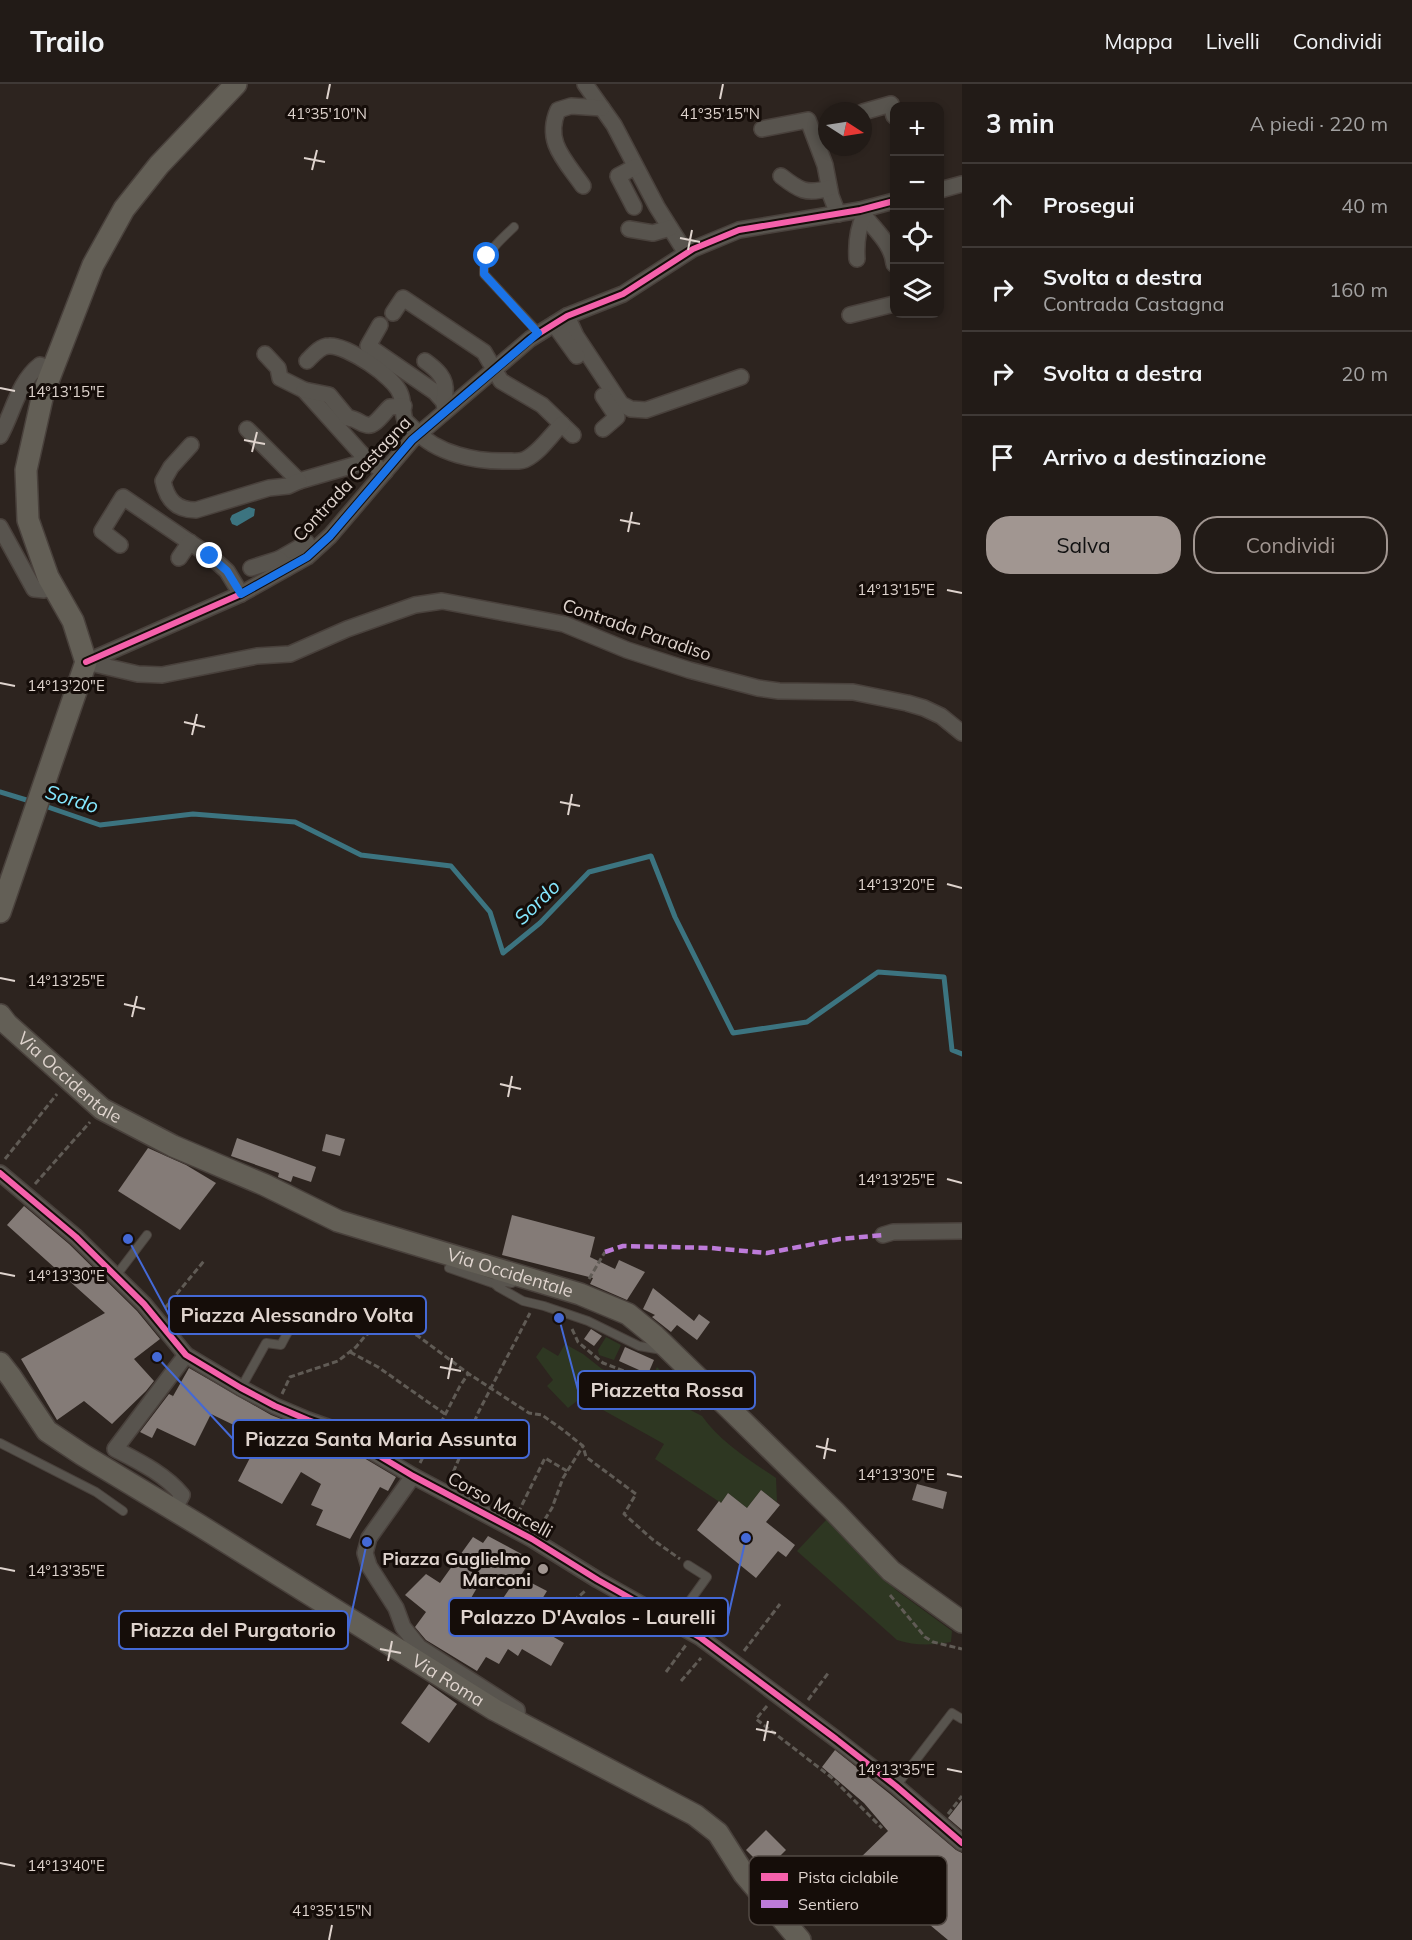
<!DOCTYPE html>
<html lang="it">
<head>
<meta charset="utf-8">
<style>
	:root { --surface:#221b17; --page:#2a2420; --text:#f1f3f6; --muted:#a2a1a1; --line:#3f3936; --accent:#a19691 }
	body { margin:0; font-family:Mulish,sans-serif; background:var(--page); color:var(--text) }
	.controls { position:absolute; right:18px; top:18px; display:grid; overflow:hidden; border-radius:12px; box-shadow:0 3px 9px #0003 }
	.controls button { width:54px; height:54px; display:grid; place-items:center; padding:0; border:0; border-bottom:2px solid var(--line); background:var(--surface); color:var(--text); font:30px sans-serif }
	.compass { position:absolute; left:818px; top:18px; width:54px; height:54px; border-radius:50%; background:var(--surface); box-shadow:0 3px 9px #0003; rotate:102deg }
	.stop { position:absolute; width:18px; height:18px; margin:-14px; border:4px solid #1a73e8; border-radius:50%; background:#fff }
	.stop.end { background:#1a73e8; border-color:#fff; box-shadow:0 2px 6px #0008 }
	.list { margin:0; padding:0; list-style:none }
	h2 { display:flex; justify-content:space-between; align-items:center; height:78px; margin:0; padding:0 24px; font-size:26px }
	h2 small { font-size:20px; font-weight:400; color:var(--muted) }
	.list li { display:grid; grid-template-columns:39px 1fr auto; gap:18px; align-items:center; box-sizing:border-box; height:84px; padding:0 24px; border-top:2px solid var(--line) }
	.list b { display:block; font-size:22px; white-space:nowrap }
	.list p { margin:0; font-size:20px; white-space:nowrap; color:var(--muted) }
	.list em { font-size:20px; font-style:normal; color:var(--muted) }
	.actions { display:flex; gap:12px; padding:18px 24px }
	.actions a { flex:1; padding:14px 0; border:2px solid var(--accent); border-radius:24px; text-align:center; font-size:21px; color:var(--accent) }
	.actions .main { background:var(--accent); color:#111 }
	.icon { flex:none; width:33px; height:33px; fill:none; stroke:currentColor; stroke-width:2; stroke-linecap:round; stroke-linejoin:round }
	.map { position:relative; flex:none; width:962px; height:1856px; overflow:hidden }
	header { display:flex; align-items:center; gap:36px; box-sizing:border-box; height:84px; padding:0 30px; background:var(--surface); border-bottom:2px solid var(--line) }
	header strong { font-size:28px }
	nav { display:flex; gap:33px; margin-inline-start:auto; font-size:21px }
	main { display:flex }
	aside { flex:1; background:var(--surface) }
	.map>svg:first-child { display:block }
</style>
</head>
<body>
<header>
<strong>Trailo</strong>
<nav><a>Mappa</a><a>Livelli</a><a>Condividi</a></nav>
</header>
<main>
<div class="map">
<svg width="962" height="1856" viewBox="0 0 962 1856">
	<rect width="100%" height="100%" fill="#2d241f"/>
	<!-- green -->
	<g fill="#2e3722">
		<polygon points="606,1253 621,1261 614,1276 599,1271 598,1266"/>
		<path d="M565 1260 583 1270 602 1285 632 1296 702 1332C720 1358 751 1377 776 1394L777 1418 761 1406 747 1424 728 1409 721 1419 655 1375 664 1360 594 1321 586 1310 568 1324 547 1302 553 1296 536 1273 543 1263 558 1272Z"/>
		<polygon points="657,1283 688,1316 652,1294"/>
		<path d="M827 1435 896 1506 952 1547 951 1558C932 1561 916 1562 897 1556L797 1467Z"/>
	</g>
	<!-- water -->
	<polygon fill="#3c7480" points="249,423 255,425 254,432 237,442 232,440 230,435 232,431"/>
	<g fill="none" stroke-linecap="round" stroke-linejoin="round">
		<!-- stream -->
		<g stroke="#3c7480" stroke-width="5">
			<polyline points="0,708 33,718"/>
			<polyline points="42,721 100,741 193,730 295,738 361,771 451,782 490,828 503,869 540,839 589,788 651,772 675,833 733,949 807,938 878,888 944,893 952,966 962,970"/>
		</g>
	</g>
	<!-- building -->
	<g fill="#847b77" fill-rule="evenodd">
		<polygon points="326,1050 345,1055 340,1072 322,1067"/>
		<polygon points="237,1054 316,1083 311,1098 293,1092 291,1098 278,1093 279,1089 231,1072"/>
		<polygon points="148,1064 186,1081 216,1099 180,1146 118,1107"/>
		<polygon points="24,1122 69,1160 137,1227 160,1255 134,1275 154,1297 146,1307 112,1340 84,1317 57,1336 21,1275 105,1229 7,1141"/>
		<polygon points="512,1131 595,1153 590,1173 615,1185 619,1176 645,1188 627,1216 590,1200 593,1194 502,1171"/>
		<polygon points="653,1204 694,1237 699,1230 710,1238 697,1256 677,1241 671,1248 652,1233 655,1231 643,1225"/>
		<polygon points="591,1245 602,1252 594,1262 584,1255"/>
		<polygon points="625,1263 654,1276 648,1290 619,1277"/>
		<polygon points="189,1284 271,1331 332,1355 396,1393 388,1407 380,1403 350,1455 316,1441 323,1426 311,1421 321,1400 301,1388 282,1420 238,1397 254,1366 236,1357 242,1345 211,1330 195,1362 157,1344 152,1354 140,1348 169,1310 173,1312 172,1314"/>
		<polygon points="917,1400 947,1408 943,1425 912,1416"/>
		<polygon points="761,1406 780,1421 766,1438 795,1461 786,1473 778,1467 756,1494 697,1446 719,1417 721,1419 728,1409 747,1424"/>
		<path d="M488 1452 531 1475 520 1493 547 1507 528 1538 564 1559 551 1582 522 1565 518 1572 508 1565 499 1580 486 1573 477 1587 426 1556 415 1543 426 1528 405 1511 426 1490 440 1499 473 1453 483 1459ZM485 1490 510 1504 489 1535 467 1521Z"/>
		<polygon points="429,1600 457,1620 429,1659 401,1639"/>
		<polygon points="835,1666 890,1710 956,1766 962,1769 962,1856 948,1856 900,1816 882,1835 875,1820 871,1823 865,1811 873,1805 858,1776 888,1747 864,1719 822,1683"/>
		<polygon points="962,1716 962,1746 948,1734"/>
		<polygon points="766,1746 786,1766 766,1786 746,1766"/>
	</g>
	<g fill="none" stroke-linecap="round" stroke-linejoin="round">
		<!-- service casing -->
		<g stroke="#49413c" stroke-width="10">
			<g id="service">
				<path d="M514 143C500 157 483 169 484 190L539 249"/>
				<polyline points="449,1184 495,1200"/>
				<polyline points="115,1193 147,1151"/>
				<polyline points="512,1199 497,1197 495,1200 498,1203 523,1217 544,1222 588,1237 639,1262 662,1266"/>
				<polyline points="241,1304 266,1259 281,1261 298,1229"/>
				<polyline points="0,1359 96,1408 123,1427"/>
				<polyline points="674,1539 707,1493 688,1481"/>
				<polyline points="896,1702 952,1629 962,1635"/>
			</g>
		</g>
		<!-- minor casing -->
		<g stroke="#49413c" stroke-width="18">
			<g id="minor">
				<polyline points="585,0 614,41 657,123 686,169"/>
				<polyline points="863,28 891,20 894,32"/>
				<polyline points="762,45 808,36 825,81 831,112 838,130"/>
				<path d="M781 92C799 106 806 111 829 104"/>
				<path d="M583 102C565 76 544 58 558 26L571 22 602 24"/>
				<polyline points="940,106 962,100"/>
				<polyline points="634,123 618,92 635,83"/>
				<path d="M860 126C872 144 892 158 894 180"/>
				<polyline points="629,145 653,149 670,144"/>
				<path d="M857 175C856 159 857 146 864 132"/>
				<polyline points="393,229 403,214 484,268 501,297 542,321 573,351"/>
				<polyline points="850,231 894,220"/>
				<polyline points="567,232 576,252 621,320 631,325 646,326 741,293"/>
				<polyline points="554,240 577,272"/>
				<polyline points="380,241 368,262 435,308 443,317"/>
				<polyline points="265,270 278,284 280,294 304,306 368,377 385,388"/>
				<path d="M307 277C313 271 320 262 329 262 347 261 394 293 400 309 404 317 402 328 405 336 407 339 412 343 415 346 437 370 476 378 508 377 514 377 521 378 526 375 540 368 551 351 562 340"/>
				<path d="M425 277C436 285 447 294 445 309 444 316 443 318 445 324"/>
				<path d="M304 306 329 311 348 334C359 335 359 340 367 341 375 343 384 328 390 323L404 322"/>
				<polyline points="603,312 617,333 603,345"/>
				<polyline points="247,345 299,397 368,377"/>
				<path d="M0 352C13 329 18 298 40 281L52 285"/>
				<path d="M191 361 171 383 163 397C167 416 176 426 196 426L269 404 288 402 299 397"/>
				<polyline points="0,443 34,505 44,506 54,504"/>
				<polyline points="120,461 102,447 123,413 210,472 227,487 241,510"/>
				<polyline points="179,474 190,458"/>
				<polyline points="279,475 307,459"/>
				<polyline points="251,484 279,475 287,484"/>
				<polyline points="86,578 241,510 307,473 330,452 412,356 530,255 567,232 623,210 693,165 739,146 860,126 894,117"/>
				<polyline points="86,578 138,590 162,591 257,572 290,570 347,545 415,521 442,517 564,540 627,566 689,586 758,604 779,607 853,608 907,619 924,624 941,632 962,649"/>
				<polyline points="0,1089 76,1153 144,1220 186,1271 241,1304 275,1322 308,1336 336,1346 413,1392 532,1455 598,1496 701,1554 836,1655 896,1702 962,1759"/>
				<polyline points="883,1151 893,1148 962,1147"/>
				<polyline points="413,1392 369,1454 365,1469 369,1482 396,1524 403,1543 419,1563 517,1626 518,1637"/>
				<path d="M174 1426 182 1411C165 1390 138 1377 115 1365L186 1271"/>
			</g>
		</g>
		<!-- secondary casing -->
		<g stroke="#49413c" stroke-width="24">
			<g id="secondary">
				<polyline points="0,828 86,578 73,537 48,493 28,436 26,386 43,310 93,181 124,125 159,81 236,0"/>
				<path id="s1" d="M0 931 7 940 102 1025 173 1062 265 1101 338 1137 580 1210 628 1230 655 1252 731 1326 835 1428 891 1487 962 1538"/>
				<path id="s2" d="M0 1279 11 1293 47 1347 83 1371 199 1441 495 1626 695 1731 718 1749 744 1790 800 1856"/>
			</g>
		</g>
		<!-- path -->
		<g stroke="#605b55" stroke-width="3" stroke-dasharray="6 3" stroke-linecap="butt">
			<polyline points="5,1075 57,1010"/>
			<polyline points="35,1100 90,1038"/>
			<polyline points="589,1195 605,1168"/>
			<polyline points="165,1224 204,1177"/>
			<polyline points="572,1245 578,1258 603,1279 632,1290 688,1321 701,1325"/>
			<polyline points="350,1268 378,1283 445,1330"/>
			<polyline points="282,1310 290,1293 338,1277 356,1263 366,1251 380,1243 397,1241 418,1252 469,1290 512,1318 529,1329 542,1331 563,1346 583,1362 586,1373 636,1410 624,1430 652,1455 680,1475"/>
			<polyline points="381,1338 428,1364"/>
			<polyline points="420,1379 460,1302 468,1290"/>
			<polyline points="450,1396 478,1329 530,1229"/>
			<polyline points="518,1429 545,1374 567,1387"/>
			<polyline points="540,1443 552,1424 563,1394 583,1362"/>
			<polyline points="890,1511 925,1553 933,1558 962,1565"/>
			<polyline points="553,1535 585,1507"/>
			<polyline points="744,1567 780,1520"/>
			<polyline points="666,1588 686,1561"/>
			<polyline points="681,1597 701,1574"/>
			<polyline points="808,1616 829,1588"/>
			<polyline points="767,1622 756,1635 831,1693 882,1744"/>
			<polyline points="948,1730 962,1712"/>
		</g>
		<!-- service -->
		<use href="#service" stroke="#58544e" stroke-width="8"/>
		<!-- minor -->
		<use href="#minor" stroke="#58544e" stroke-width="15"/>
		<!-- secondary -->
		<use href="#secondary" stroke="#635f56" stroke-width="21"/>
		<!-- quiet -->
		<polyline stroke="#bd7bd9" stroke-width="4.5" stroke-dasharray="9 4.5" stroke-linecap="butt" points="605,1168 623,1162 711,1164 767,1169 840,1155 883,1151"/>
		<!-- cycleway casing -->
		<g stroke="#150d09" stroke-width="10">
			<g id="cycleway">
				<polyline points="86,578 241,510 307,473 330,452 412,356 530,255 567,232 623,210 693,165 739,146 860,126 894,117"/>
				<polyline points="0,1089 76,1153 144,1220 186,1271 241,1304 275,1322 308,1336 336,1346 413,1392 532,1455 598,1496 701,1554 836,1655 896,1702 962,1759"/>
			</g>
		</g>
		<!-- cycleway -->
		<use href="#cycleway" stroke="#f560ab" stroke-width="6"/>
	</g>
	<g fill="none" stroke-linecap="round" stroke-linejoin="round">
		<!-- route -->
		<polyline stroke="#1a73e8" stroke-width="8" points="210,472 227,487 241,510 307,473 330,452 412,356 538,249 484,190 484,180 487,172"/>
	</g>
	<!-- ticks -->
	<path fill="none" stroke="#dfd4ce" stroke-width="2" d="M327 15 330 0M720 15 723 0M304 74 325 78M312 86 317 66M680 154 700 158M688 166 692 146M0 304 15 307M244 356 265 360M252 368 257 348M620 436 640 440M628 448 632 428M947 506 962 509M0 599 15 602M184 638 205 643M192 651 197 630M560 718 580 722M568 731 572 710M947 800 962 804M0 894 15 897M124 920 145 925M132 933 137 912M500 1000 521 1005M508 1013 512 992M947 1095 962 1099M0 1189 15 1192M440 1283 461 1287M448 1295 452 1274M816 1362 836 1367M824 1375 828 1354M947 1390 962 1393M0 1484 15 1487M380 1565 401 1569M388 1577 392 1557M756 1645 776 1649M764 1657 768 1637M947 1685 962 1688M0 1779 15 1782M329 1856 332 1841"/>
	<!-- markers -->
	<circle fill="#a19691" stroke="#150d09" stroke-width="2" cx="543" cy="1485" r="6"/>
	<g text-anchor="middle" stroke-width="6" stroke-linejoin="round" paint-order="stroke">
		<!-- street labels -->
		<g font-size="18" fill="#dfd4ce" stroke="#150d09">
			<text transform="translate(352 395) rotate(-47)" y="6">Contrada Castagna</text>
			<text transform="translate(637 546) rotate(19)" y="6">Contrada Paradiso</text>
			<text dy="6" stroke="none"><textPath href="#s1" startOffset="94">Via Occidentale</textPath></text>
			<text dy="6" stroke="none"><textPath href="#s1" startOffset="580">Via Occidentale</textPath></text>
			<text transform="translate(500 1421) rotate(29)" y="6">Corso Marcelli</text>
			<text dy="6" stroke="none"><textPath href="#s2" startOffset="555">Via Roma</textPath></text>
		</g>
		<!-- poi labels -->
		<g font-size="18" font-weight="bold" fill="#dfd4ce" stroke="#150d09" text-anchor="end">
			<text x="531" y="1481">Piazza Guglielmo<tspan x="531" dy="21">Marconi</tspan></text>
		</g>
		<!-- water labels -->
		<g font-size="20" font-style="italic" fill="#84e7fe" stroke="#150d09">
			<text transform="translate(72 715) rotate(17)" y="7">Sordo</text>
			<text transform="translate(537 818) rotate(-44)" y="7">Sordo</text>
		</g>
	</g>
	<!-- legend -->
	<rect x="749" y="1772" width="198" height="69" rx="9" fill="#150d09" stroke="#524944" stroke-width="1.5"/>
	<rect x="761" y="1789" width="27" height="8" fill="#f560ab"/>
	<rect x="761" y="1816" width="27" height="8" fill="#bd7bd9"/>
	<g font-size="16" fill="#dfd4ce">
		<text x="798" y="1799">Pista ciclabile</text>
		<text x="798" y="1826">Sentiero</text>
	</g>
	<g font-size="15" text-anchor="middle" fill="#dfd4ce" stroke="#150d09" stroke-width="6" stroke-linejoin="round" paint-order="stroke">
		<text x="327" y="35">41°35'10"N</text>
		<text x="720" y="35">41°35'15"N</text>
		<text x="66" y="313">14°13'15"E</text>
		<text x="896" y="511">14°13'15"E</text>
		<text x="66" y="607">14°13'20"E</text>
		<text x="896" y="806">14°13'20"E</text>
		<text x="66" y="902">14°13'25"E</text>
		<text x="896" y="1101">14°13'25"E</text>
		<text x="66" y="1197">14°13'30"E</text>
		<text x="896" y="1396">14°13'30"E</text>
		<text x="66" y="1492">14°13'35"E</text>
		<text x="896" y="1691">14°13'35"E</text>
		<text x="66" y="1787">14°13'40"E</text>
		<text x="332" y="1832">41°35'15"N</text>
	</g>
	<!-- callouts -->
	<path fill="none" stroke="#4469d6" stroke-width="2" d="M128 1155L169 1231M559 1234L578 1306M157 1273L233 1355M746 1454L728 1533M367 1458L348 1546"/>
	<g fill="#4469d6" stroke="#150d09" stroke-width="2">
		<circle cx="128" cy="1155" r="6"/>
		<circle cx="559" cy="1234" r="6"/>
		<circle cx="157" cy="1273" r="6"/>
		<circle cx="746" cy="1454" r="6"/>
		<circle cx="367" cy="1458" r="6"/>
	</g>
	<g fill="#150d09" stroke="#4469d6" stroke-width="2">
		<rect x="169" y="1212" width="257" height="38" rx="6"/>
		<rect x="578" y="1287" width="177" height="38" rx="6"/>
		<rect x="233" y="1336" width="296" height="38" rx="6"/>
		<rect x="449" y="1514" width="279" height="38" rx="6"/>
		<rect x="119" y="1527" width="229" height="38" rx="6"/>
	</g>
	<g font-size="20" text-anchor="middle" font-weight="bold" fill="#dfd4ce">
		<text x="297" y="1238">Piazza Alessandro Volta</text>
		<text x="667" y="1313">Piazzetta Rossa</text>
		<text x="381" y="1362">Piazza Santa Maria Assunta</text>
		<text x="588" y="1540">Palazzo D'Avalos - Laurelli</text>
		<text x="233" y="1553">Piazza del Purgatorio</text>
	</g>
</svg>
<div class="controls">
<button>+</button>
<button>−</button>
<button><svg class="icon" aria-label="locate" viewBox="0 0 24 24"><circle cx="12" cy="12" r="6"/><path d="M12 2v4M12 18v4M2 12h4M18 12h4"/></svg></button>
<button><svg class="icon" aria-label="layers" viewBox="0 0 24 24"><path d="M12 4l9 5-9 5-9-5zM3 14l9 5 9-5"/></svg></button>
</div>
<svg class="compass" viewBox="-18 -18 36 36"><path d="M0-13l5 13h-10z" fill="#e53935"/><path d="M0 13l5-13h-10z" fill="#a2a1a1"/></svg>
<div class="stop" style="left:487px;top:172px"></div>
<div class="stop end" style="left:210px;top:472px"></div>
</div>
<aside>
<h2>3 min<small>A piedi · 220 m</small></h2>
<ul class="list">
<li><svg class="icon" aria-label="ahead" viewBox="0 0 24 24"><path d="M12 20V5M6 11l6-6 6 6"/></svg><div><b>Prosegui</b></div><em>40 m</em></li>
<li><svg class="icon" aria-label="right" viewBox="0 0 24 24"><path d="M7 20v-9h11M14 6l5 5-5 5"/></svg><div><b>Svolta a destra</b><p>Contrada Castagna</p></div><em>160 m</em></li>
<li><svg class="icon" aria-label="right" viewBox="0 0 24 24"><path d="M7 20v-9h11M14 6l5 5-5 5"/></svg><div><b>Svolta a destra</b></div><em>20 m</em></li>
<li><svg class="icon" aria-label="arrive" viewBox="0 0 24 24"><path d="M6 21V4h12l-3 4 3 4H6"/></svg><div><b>Arrivo a destinazione</b></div></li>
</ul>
<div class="actions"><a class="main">Salva</a><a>Condividi</a></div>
</aside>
</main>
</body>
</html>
